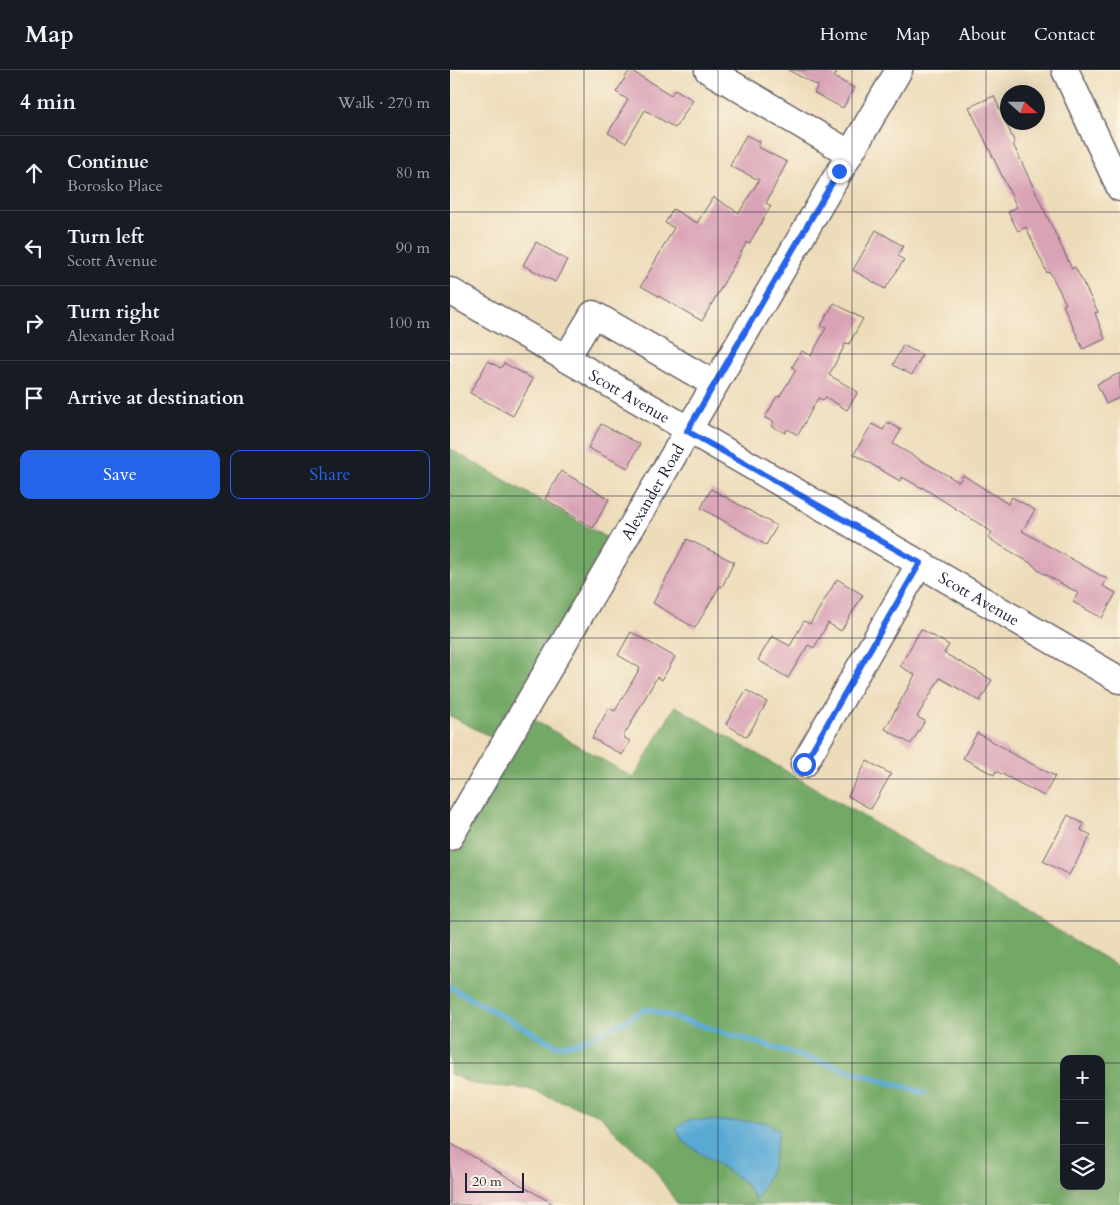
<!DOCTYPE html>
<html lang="en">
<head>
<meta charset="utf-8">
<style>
	:root { --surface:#171b24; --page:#242831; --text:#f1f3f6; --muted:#9ea1a6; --line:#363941; --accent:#2563eb }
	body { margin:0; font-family:Cardo,serif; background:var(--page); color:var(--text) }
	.controls { position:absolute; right:15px; bottom:15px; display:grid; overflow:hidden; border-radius:10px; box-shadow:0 5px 20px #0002 }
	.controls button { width:45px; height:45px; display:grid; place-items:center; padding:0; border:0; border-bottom:1px solid var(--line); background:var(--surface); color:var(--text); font:25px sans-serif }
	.compass { position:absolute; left:550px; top:15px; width:45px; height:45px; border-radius:50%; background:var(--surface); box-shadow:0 5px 20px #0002; rotate:111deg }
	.scale { position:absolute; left:15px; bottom:12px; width:59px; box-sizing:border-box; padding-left:5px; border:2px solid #22223b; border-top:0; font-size:14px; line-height:18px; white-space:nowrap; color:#22223b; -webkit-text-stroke:4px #fcf5e5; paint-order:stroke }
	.stop { position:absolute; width:15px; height:15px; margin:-11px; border:4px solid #2563eb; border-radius:50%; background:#fff }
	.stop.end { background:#2563eb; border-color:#fff; box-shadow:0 1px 5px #0008 }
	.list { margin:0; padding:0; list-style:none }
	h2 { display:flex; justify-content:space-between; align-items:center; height:65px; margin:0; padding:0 20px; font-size:21px }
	h2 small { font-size:16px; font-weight:400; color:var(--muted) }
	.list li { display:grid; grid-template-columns:32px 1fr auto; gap:15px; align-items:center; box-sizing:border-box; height:75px; padding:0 20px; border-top:1px solid var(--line) }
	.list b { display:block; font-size:19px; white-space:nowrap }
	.list p { margin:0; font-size:16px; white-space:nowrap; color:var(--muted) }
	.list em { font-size:16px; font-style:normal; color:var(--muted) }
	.actions { display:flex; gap:10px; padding:15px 20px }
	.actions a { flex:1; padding:11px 0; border:1px solid var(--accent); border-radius:10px; text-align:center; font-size:18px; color:var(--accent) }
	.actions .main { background:var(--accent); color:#fff }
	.icon { flex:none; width:28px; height:28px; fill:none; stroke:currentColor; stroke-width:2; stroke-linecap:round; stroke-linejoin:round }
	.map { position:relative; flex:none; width:670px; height:1135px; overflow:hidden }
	header { display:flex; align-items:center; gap:30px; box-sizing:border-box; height:70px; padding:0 25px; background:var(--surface); border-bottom:1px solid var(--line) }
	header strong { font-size:24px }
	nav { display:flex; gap:28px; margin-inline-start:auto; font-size:18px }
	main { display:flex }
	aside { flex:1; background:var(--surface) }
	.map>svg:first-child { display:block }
</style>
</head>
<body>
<header>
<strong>Map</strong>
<nav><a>Home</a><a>Map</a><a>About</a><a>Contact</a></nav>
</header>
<main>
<aside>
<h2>4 min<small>Walk · 270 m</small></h2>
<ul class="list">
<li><svg class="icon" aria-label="ahead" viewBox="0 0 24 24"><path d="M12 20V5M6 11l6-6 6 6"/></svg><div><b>Continue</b><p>Borosko Place</p></div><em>80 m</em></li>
<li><svg class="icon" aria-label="left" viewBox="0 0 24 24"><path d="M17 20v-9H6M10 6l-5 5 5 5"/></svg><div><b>Turn left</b><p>Scott Avenue</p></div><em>90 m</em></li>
<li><svg class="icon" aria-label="right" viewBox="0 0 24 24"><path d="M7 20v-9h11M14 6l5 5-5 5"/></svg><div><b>Turn right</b><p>Alexander Road</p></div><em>100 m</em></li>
<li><svg class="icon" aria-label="arrive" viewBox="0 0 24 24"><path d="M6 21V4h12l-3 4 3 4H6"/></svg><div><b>Arrive at destination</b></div></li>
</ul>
<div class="actions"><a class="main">Save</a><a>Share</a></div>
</aside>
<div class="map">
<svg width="670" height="1135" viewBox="0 0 670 1135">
	<rect width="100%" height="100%" fill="#fcf5e5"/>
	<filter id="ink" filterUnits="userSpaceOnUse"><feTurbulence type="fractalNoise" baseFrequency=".02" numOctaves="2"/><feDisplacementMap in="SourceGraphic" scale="10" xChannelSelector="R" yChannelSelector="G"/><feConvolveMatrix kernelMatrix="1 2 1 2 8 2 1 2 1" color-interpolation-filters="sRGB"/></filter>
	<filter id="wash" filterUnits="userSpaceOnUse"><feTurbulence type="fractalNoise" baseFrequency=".0096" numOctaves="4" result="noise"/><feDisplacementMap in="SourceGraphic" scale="20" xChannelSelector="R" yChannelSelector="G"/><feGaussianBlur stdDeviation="1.12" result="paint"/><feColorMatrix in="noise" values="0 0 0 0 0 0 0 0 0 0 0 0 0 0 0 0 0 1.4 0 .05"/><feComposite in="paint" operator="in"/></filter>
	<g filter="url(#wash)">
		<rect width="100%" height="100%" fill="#eddcba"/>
		<!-- forest -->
		<g fill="#73a966" stroke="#4a6650" fill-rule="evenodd">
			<polygon points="0,379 166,473 65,647 41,667 0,646"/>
			<path d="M225 636 670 897V1135H228L200 1093 167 1064 150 1045 78 1019 23 1014 0 1004V767L72 643 184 708ZM614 989H651V1116H614ZM322 1098 305 1129 294 1112Z"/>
		</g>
		<!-- water -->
		<polygon fill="#5aa9d4" stroke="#3e6688" points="238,1050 315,1052 329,1060 322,1098 306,1130 294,1112 234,1072 226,1059"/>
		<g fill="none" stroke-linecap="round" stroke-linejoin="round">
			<!-- stream -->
			<polyline stroke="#5aa9d4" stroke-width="5.5" points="0,917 107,976 127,973 170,954 196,939 474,1023"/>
		</g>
		<g id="blocks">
			<!-- building -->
			<g fill="#d9a3b6">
				<polygon points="180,0 221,25 225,19 243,30 225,58 195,40 176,73 158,63 178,30 166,22"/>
				<polygon points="338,0 388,0 384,7 404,18 393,38 364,23 368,16"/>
				<polygon points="544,26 565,73 563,74 622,199 625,197 648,242 645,243 655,269 633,279 613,235 616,234 600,202 597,203 576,157 568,161 558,142 567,137 519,37"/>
				<polygon points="296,65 310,72 308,77 337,92 316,133 321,136 299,174 297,172 252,251 191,216 224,158 215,153 223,139 247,153 263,127 289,143 309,110 280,96"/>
				<polygon points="426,160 453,176 448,186 454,190 435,219 403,200"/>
				<polygon points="86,172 117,190 105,212 73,195"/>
				<polygon points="384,233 413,249 399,274 396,273 379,305 408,322 397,340 376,327 373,330 368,328 348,365 337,359 335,363 321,356 324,352 315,348 327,326 329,327 346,300 342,297 352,281 361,286 376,258 371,256"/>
				<polygon points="453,275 472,285 462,305 443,295"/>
				<polygon points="38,291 51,298 54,293 83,309 63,346 20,323"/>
				<polygon points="670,303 670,327 656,334 647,314"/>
				<polygon points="438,352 451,360 443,374 509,412 513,405 558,434 562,427 585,440 572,461 657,509 653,516 666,523 652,548 623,532 628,523 589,501 582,494 538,468 542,462 472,417 472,418 452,407 450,411 404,384 422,354 433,360"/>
				<polygon points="151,354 190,374 178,398 138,378"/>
				<polygon points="111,401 159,429 143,458 95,429"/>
				<polygon points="261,419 327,456 316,475 251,438"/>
				<polygon points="237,469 284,492 272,517 270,516 245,558 203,533"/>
				<polygon points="387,509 413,525 391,561 378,553 364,578 358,575 338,608 308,590 322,566 340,576 354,551 360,554"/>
				<polygon points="471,559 499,575 494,583 542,610 530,631 490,608 467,647 475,651 461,674 435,659 465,605 450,596"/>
				<polygon points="181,562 225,587 212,610 207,607 173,667 180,671 172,685 142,668 159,638 165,641 190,598 168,585"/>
				<polygon points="296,620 317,632 297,667 276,654"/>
				<polygon points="527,663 558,680 557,681 605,706 594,726 546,701 544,705 513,688"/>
				<polygon points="417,691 441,704 421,739 398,726"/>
				<polygon points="618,745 634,754 631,760 641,765 619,805 593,791"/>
				<polygon points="0,1073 105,1135 0,1135"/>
			</g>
		</g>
	</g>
	<g filter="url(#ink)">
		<use href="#blocks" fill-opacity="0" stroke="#696367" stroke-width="1"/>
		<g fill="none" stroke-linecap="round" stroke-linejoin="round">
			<!-- minor casing -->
			<g stroke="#696367" stroke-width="29">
				<g id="minor">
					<polyline points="258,0 399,83"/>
					<polyline points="615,0 670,118"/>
					<path id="s1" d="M0 221C223 352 447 480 670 610"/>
					<polyline points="116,289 143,244 264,314"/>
					<polyline points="354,694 470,493"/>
					<path id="s2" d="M0 767 449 0"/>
				</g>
			</g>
			<!-- minor -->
			<use href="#minor" stroke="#fff" stroke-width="26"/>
		</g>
	</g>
	<g fill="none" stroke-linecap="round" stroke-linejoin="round" filter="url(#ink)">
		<!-- route -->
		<polyline stroke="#2563eb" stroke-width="6" points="354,694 470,493 237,361 389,101"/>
	</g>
	<!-- grid -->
	<path fill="none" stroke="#22223b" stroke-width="1" stroke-opacity="0.55" d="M134 0V1135M268 0V1135M402 0V1135M536 0V1135M0 142H670M0 284H670M0 426H670M0 568H670M0 709H670M0 851H670M0 993H614M651 993H670"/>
	<g text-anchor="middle" stroke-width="5" stroke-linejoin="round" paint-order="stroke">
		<!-- street labels -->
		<g font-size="16" fill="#22223b" stroke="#fcf5e5">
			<text dy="6" stroke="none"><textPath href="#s1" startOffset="208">Scott Avenue</textPath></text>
			<text dy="6" stroke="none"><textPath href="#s2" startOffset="400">Alexander Road</textPath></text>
			<text dy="6" stroke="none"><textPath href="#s1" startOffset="612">Scott Avenue</textPath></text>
		</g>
	</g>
</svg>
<div class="controls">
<button>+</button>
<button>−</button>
<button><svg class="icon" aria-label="layers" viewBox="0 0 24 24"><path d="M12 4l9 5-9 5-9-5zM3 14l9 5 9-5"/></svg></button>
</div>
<svg class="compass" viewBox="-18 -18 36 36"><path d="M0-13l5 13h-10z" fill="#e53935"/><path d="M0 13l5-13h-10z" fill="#9ea1a6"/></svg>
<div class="scale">20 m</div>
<div class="stop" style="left:354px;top:694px"></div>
<div class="stop end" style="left:389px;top:101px"></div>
</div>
</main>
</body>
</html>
